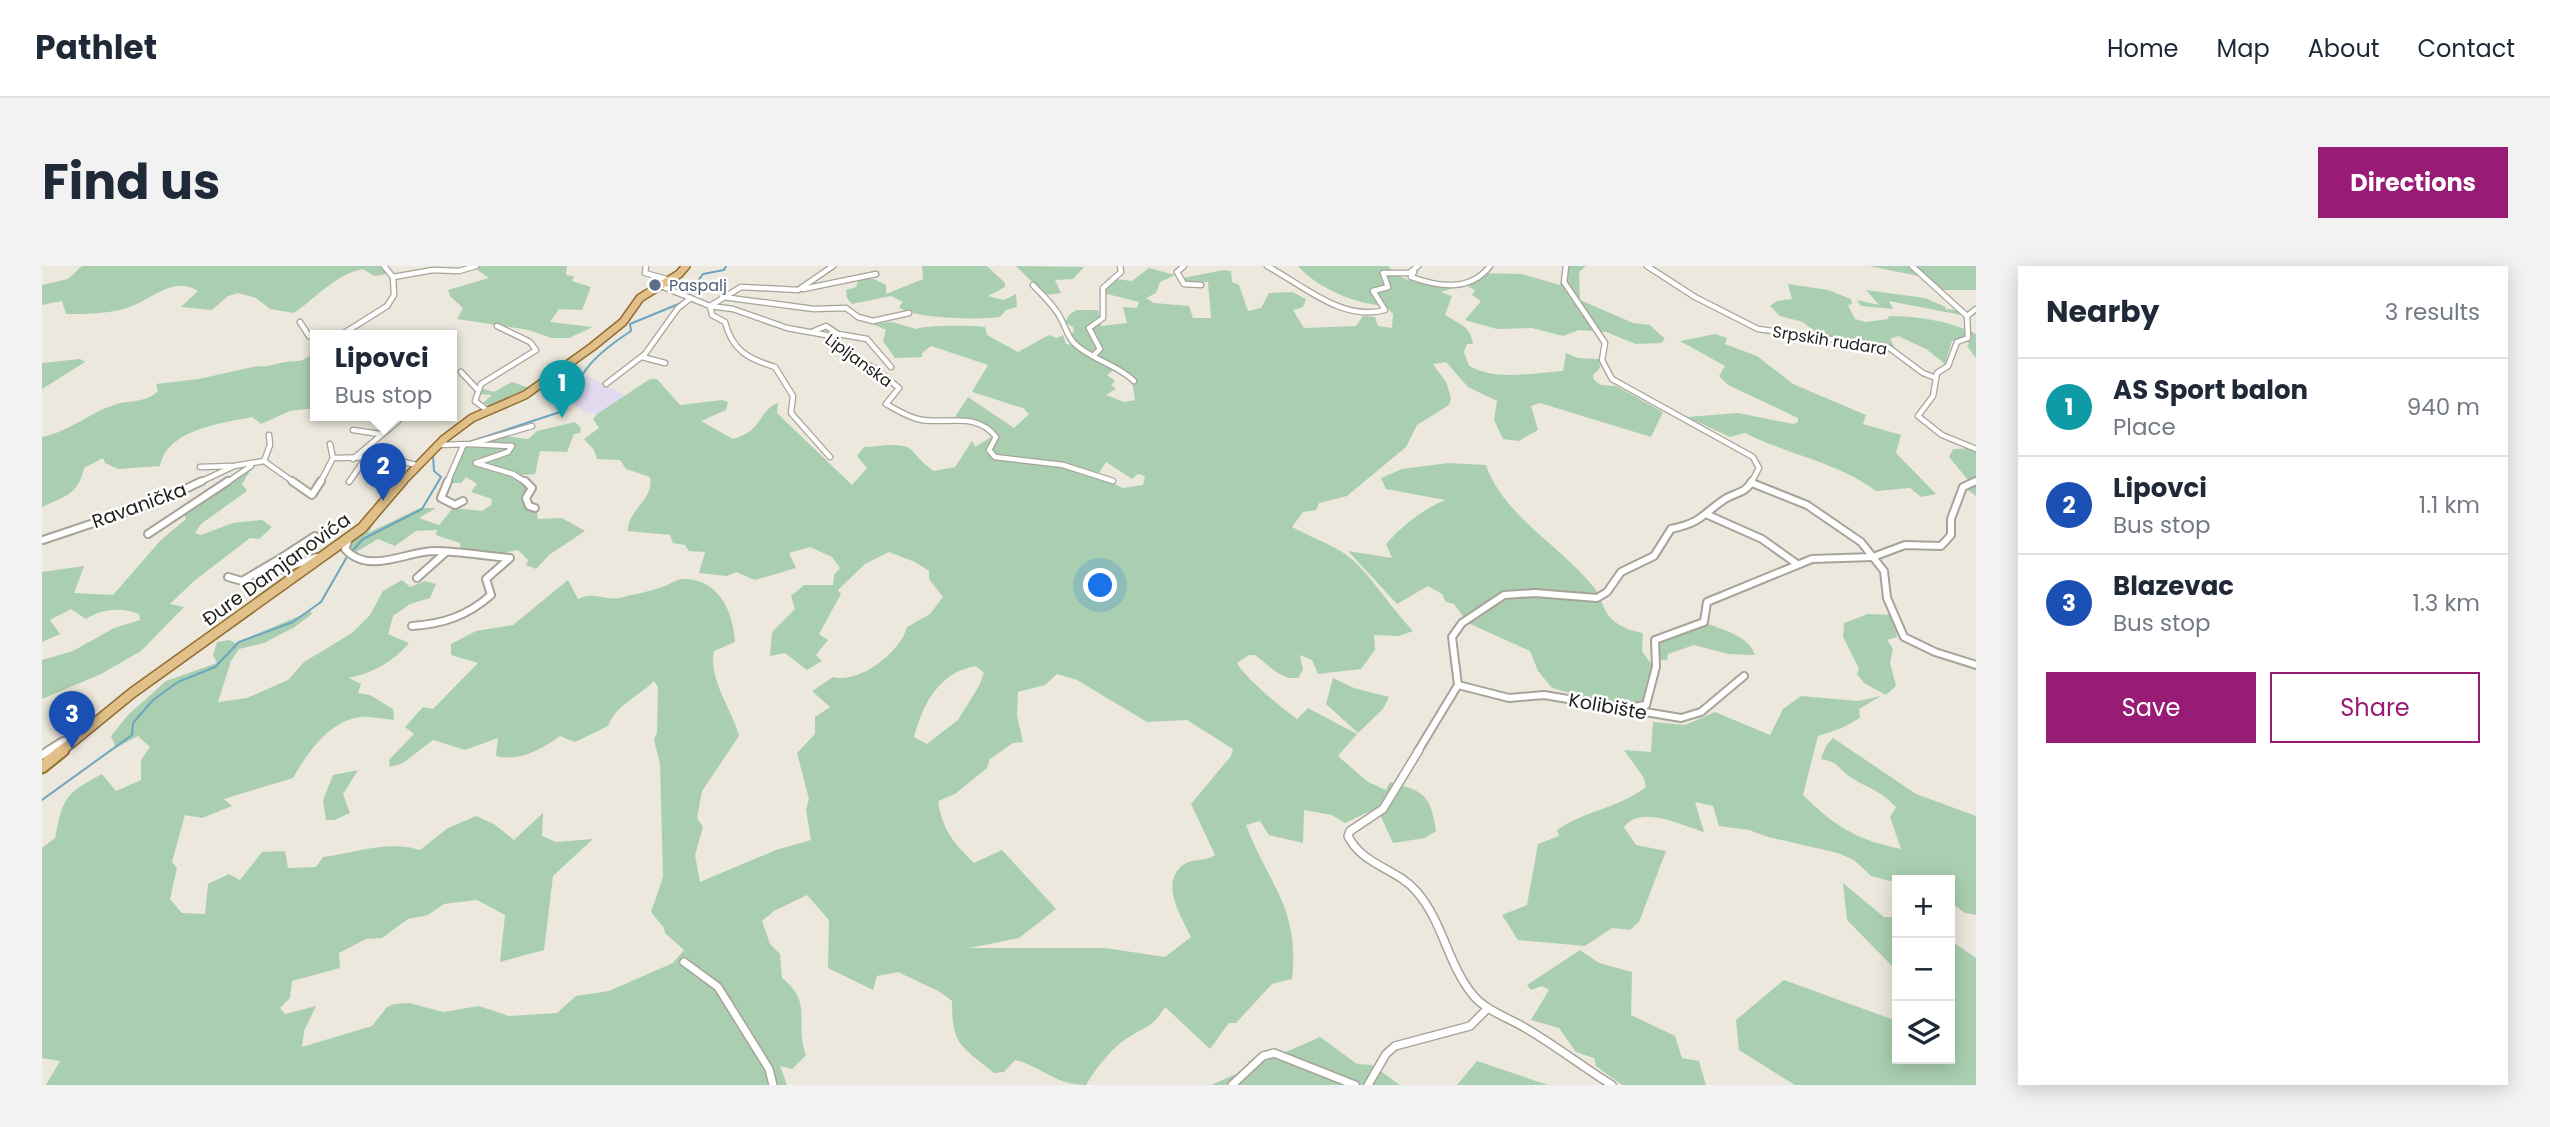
<!DOCTYPE html>
<html lang="en">
<head>
<meta charset="utf-8">
<style>
	:root { --surface:#fff; --page:#f2f2f3; --text:#1f2937; --muted:#747a83; --line:#e0e1e3; --accent:#981c75 }
	body { margin:0; font-family:Poppins,sans-serif; background:var(--page); color:var(--text) }
	.controls { position:absolute; right:21px; bottom:21px; display:grid; overflow:hidden; border-radius:0px; box-shadow:0 4px 18px #0003 }
	.controls button { width:63px; height:63px; display:grid; place-items:center; padding:0; border:0; border-bottom:2px solid var(--line); background:var(--surface); color:var(--text); font:35px sans-serif }
	.you { position:absolute; left:1059px; top:320px; width:24px; height:24px; margin:-18px; border:5px solid #fff; border-radius:50%; background:#1a73e8; box-shadow:0 0 0 10px #1a73e833 }
	.badge { display:grid; place-items:center; width:46px; height:46px; border-radius:50%; background:var(--accent); color:#fff; font-size:23px; font-weight:700 }
	.pin { position:absolute; translate:-50% -58px; filter:drop-shadow(0 2px 4px #0008) }
	.pin::after { content:''; position:absolute; top:37px; width:24px; height:21px; background:inherit; clip-path:polygon(0 0,100% 0,50% 100%) }
	.popup { position:absolute; left:268px; top:64px; width:147px; height:91px; box-sizing:border-box; display:grid; place-content:center; border-radius:0px; background:var(--surface); filter:drop-shadow(0 2px 5px #0005); font-size:23px; white-space:nowrap; color:var(--muted) }
	.popup b { font-size:26px; color:var(--text) }
	.popup::after { content:''; position:absolute; left:50%; top:100%; margin-left:-14px; border:14px solid transparent; border-top-color:var(--surface) }
	.list { margin:0; padding:0; list-style:none }
	h2 { display:flex; justify-content:space-between; align-items:center; height:91px; margin:0; padding:0 28px; font-size:30px }
	h2 small { font-size:23px; font-weight:400; color:var(--muted) }
	.list li { display:grid; grid-template-columns:46px 1fr auto; gap:21px; align-items:center; box-sizing:border-box; height:98px; padding:0 28px; border-top:2px solid var(--line) }
	.list b { display:block; font-size:26px; white-space:nowrap }
	.list p { margin:0; font-size:23px; white-space:nowrap; color:var(--muted) }
	.list em { font-size:23px; font-style:normal; color:var(--muted) }
	.actions { display:flex; gap:14px; padding:21px 28px }
	.actions a { flex:1; padding:16px 0; border:2px solid var(--accent); border-radius:0px; text-align:center; font-size:24px; color:var(--accent) }
	.actions .main { background:var(--accent); color:#fff }
	.icon { flex:none; width:38px; height:38px; fill:none; stroke:currentColor; stroke-width:2; stroke-linecap:round; stroke-linejoin:round }
	.map { position:relative; flex:none; width:1934px; height:819px; overflow:hidden; border-radius:0px }
	header { display:flex; align-items:center; gap:42px; box-sizing:border-box; height:98px; padding:0 35px; background:var(--surface); border-bottom:2px solid var(--line) }
	header strong { font-size:33px }
	nav { display:flex; gap:38px; margin-inline-start:auto; font-size:24px }
	.intro { display:flex; align-items:center; justify-content:space-between; box-sizing:border-box; height:168px; padding:0 42px }
	h1 { margin:0; font-size:49px }
	.button { padding:18px 32px; border-radius:0px; background:var(--accent); color:#fff; font-size:24px; font-weight:700 }
	main { display:flex; gap:42px; padding:0 42px }
	aside { flex:1; background:var(--surface); border-radius:0px; box-shadow:0 4px 18px #0003 }
	.map>svg:first-child { display:block }
</style>
</head>
<body>
<header>
<strong>Pathlet</strong>
<nav><a>Home</a><a>Map</a><a>About</a><a>Contact</a></nav>
</header>
<div class="intro"><h1>Find us</h1><a class="button">Directions</a></div>
<main>
<div class="map">
<svg width="1934" height="819" viewBox="0 0 1934 819">
	<rect width="100%" height="100%" fill="#ece8dd"/>
	<!-- education -->
	<polygon fill="#e2daef" points="543,109 584,129 555,148 545,147 530,136 534,119"/>
	<!-- green -->
	<g fill="#aacfb0" fill-rule="evenodd">
		<path d="M40 0H338L345 8 332 10 321 3C294 8 275 31 252 47L228 43 214 32 196 27 186 30 170 44 139 41 156 25C131 9 110 34 85 42 65 48 44 48 24 48L20 35 0 39V19L26 13Z"/>
		<polygon points="430,0 525,0 524,9 532,10 530,15 549,21 540,44 517,43 508,56 551,61 527,72 509,72 487,64 415,53 421,42 408,30 406,24 447,12"/>
		<path d="M880 0H945L963 17V21L946 30 962 34 974 28 975 41 964 44 958 51C939 54 870 53 857 41L861 36 849 30 810 38 805 32 804 24 814 21 816 15C827 9 834 14 844 19V28L881 13Z"/>
		<polygon points="974,0 1042,1 1031,13 1013,14 1019,27 1003,29"/>
		<path d="M1256 0H1346C1361 20 1394 19 1417 20L1399 26 1410 30 1403 49C1417 58 1428 59 1431 78H1425L1422 86 1427 100C1454 115 1490 107 1521 105L1524 87 1536 92 1557 93 1558 102 1551 109 1552 114 1559 119 1574 120 1621 146 1609 171 1498 137 1489 140 1496 164 1477 175 1461 173 1452 154 1455 135 1426 121 1404 96 1391 98 1404 116 1409 132 1407 139 1375 159 1364 181 1305 230 1277 237 1274 244 1261 246 1250 261C1268 271 1295 280 1311 294 1333 315 1350 343 1371 365L1357 370 1332 369 1333 384 1319 403 1276 408 1270 394 1258 389 1261 404 1256 412H1246L1234 406 1213 389H1207L1195 397C1205 414 1239 441 1255 453L1266 442 1315 468 1296 490 1326 516 1344 524 1348 516C1382 525 1389 529 1394 565L1383 572 1351 577 1335 542 1303 557 1290 549 1262 544 1261 577 1227 569 1218 555 1204 559C1227 620 1258 641 1250 713L1230 718 1194 757H1187L1168 783 1123 741C1111 761 1103 761 1085 772 1068 784 1054 802 1044 819 1013 819 1001 801 973 794L962 806 952 807C919 780 910 780 910 735L898 726 856 706 835 710 831 724 786 702 787 654 765 629 732 645 720 655 728 678 738 688 740 712C772 737 752 756 764 789L750 803 738 800 745 819H4L18 795 0 792V582L13 572C21 531 23 528 60 508L74 525 99 514V494L108 481 96 470 74 482 69 470 86 449 124 415 175 397 171 389 175 376 188 374 193 377 269 345 270 348 251 362 222 377 197 383 189 395 176 436 205 432 246 414 262 396 310 367 328 349 341 325 360 314 368 321 383 315 394 318 388 332 368 338 351 350 346 368 367 377C351 396 331 407 307 412L319 418 316 427 328 429 351 443 352 454C341 453 329 450 319 451 287 454 265 488 251 512L182 533 190 540 160 552 143 549 130 596 135 602 128 633 140 647 163 648 166 618 187 608 198 614 220 586 243 585 246 602 274 601 281 591C314 587 345 574 378 584L406 562 434 550 452 558 472 574 501 547 500 570 514 576 551 573 511 610 502 684 458 696 463 649 435 634 402 638 386 649 366 653 340 672 324 673 297 687 298 702 250 715 248 732 238 742 243 748 274 740 262 765 260 781 330 760 345 741 352 738 367 737 401 746 437 740 467 750 515 747 534 730 567 725 631 697 642 684 623 667 622 662 609 646 621 611 618 498 612 474 615 466 616 421 612 415C596 431 574 439 566 460L533 476 518 470C500 483 478 496 454 490L456 472 423 484 391 474 361 497 348 501 347 494 372 468 363 461 381 441 391 443 436 397 409 389V378L434 365 471 359 526 314 536 333C553 325 562 335 578 332 591 328 608 326 620 321 627 319 633 314 640 313 676 312 691 344 693 376L672 385C666 413 690 443 697 470L660 525 655 552 661 561 653 589 658 616 734 584 769 574 764 544 767 533 755 487 773 468V451L788 441 770 425 791 411C817 418 858 387 865 361L888 348 901 331 887 313V305L873 296 847 286 823 298 796 324 799 328 777 368 786 374 774 389 780 395 765 404 743 387 728 390 730 366 753 343 749 330 762 319H791L792 309 798 302 790 291 768 281 747 287 754 302 713 314 694 306 685 310 657 307 663 286 647 285 643 279 631 277 628 269 586 265C585 244 613 233 608 211L584 203 578 194 555 193 552 184 542 173 557 162 551 153 555 148 608 113H615L638 139 680 134 686 136 684 144 659 155 691 173C723 164 715 145 736 137L735 147 810 219 825 202 815 190 822 181C836 181 854 176 867 182 873 186 880 198 892 205L913 201 930 175 933 181 954 168 927 156 911 154 926 131 972 162 987 148 981 142 930 126 946 99 889 80 880 87V91L853 92 841 75 844 64 831 58 850 56 874 63C882 59 933 59 943 61L945 69 976 86 1007 69 1015 72 1021 69 1024 78 1032 79 1026 71 1032 65 1031 61 1023 56 1028 48 1035 44H1056L1059 60 1085 57 1081 41 1095 42 1097 36 1057 26 1066 12 1090 15 1107 2 1133 9 1118 16 1114 27 1104 32 1112 37 1147 40 1151 52H1169L1166 16H1143L1141 12 1182 4 1189 5 1190 16 1197 19 1206 45 1219 42 1227 27 1250 26 1264 33 1261 41 1251 44 1262 62 1314 60 1321 50 1333 51 1336 60 1350 62 1351 48 1344 40C1314 38 1276 23 1256 0ZM1072 104 1090 114 1093 134 1082 136 1064 129 1074 123 1069 119 1073 115 1065 109ZM1064 196 1090 213 1096 208 1103 210 1101 219 1081 222 1055 210ZM934 400 942 407 937 420 916 454 885 478 872 471C881 438 897 406 934 400ZM1015 408 1035 414 1105 456 1145 454 1191 483 1189 490 1149 538 1173 589C1164 596 1150 592 1141 599 1117 617 1140 652 1149 671L1123 691 1063 682H927L977 672 1014 643 960 584 932 597C912 578 900 563 896 535L913 528 945 502 948 493 971 477 981 476 975 450 976 426 1003 419Z"/>
		<polygon points="1523,0 1544,0 1537,6 1538,34 1591,57 1608,59 1623,73 1619,77 1594,78 1564,66 1537,64 1521,70 1490,62 1455,63 1423,54 1439,35 1430,29 1433,24 1426,21 1440,7 1479,8 1518,19"/>
		<polygon points="1827,0 1934,0 1934,24 1899,24 1881,11"/>
		<path d="M1746 18 1786 24 1809 33 1810 38 1806 39 1813 53 1824 56 1846 53 1847 50C1876 50 1908 55 1934 68V92L1925 80 1927 77 1919 72 1910 75 1903 98 1884 83 1856 70 1848 73 1853 82H1847L1850 87 1778 70 1761 56 1738 50 1728 40 1735 35 1750 33Z"/>
		<polygon points="1824,24 1883,32 1904,41 1903,43 1914,44 1919,49 1847,35 1851,43 1819,40 1815,34 1837,39"/>
		<path d="M1673 68 1685 72 1683 78 1715 90 1751 118 1824 149 1821 158 1859 169 1854 187 1894 228 1879 231 1868 222 1834 225C1794 195 1746 189 1703 167L1688 171 1645 151 1696 147 1751 158 1756 156V152L1686 119 1677 110 1683 100 1638 75Z"/>
		<path d="M273 86V142L248 145 219 158 210 151C181 157 125 163 118 200L76 203 63 197 61 192 42 202C36 229 23 230 0 241V171C27 166 48 146 75 138 89 134 104 137 116 125L114 118 157 113 215 100C226 102 229 98 239 97 256 93 257 99 273 86Z"/>
		<polygon points="38,93 43,96 0,123 0,97"/>
		<polygon points="470,116 487,122 449,141 441,137 450,129 436,128 437,122 452,126"/>
		<polygon points="533,156 539,162 538,167 532,168 525,186 498,185 493,208 481,209 476,214 486,219 482,238 495,246 496,253 520,252 543,265 507,289 494,303 484,299 486,294 476,284 451,289 437,287 433,283 419,283 418,277 394,269 395,264 374,265 353,280 336,273 309,289 305,282 331,254 333,256 326,267 378,242 394,242 377,252 397,259 411,242 440,245 449,239 450,233 429,226 435,218 424,211 419,217 407,217 424,181 461,170 486,173 495,165"/>
		<polygon points="1934,182 1934,230 1923,222 1927,215 1907,191 1911,183"/>
		<path d="M1406 197 1444 199C1461 250 1521 281 1553 323 1560 333 1562 348 1572 355 1580 362 1591 365 1601 367L1600 385 1612 402 1606 440 1593 442 1563 437 1510 422 1496 405 1488 385 1426 357 1412 338 1404 336 1400 328 1386 320 1355 338 1306 285 1350 292 1344 278C1361 259 1380 244 1403 234L1344 223 1339 212 1360 203Z"/>
		<path d="M208 205 200 218 205 225 159 258 153 267 159 269 191 257 220 254 230 261 217 273 208 272 152 315 128 338 142 341 99 385 59 408 0 433V394L31 385 72 362 98 354 97 348C79 341 60 343 44 353L29 343 8 354 18 368 0 376V306L42 300 32 327 71 329 118 275 144 253 142 248 184 216Z"/>
		<polygon points="1826,348 1852,349 1855,371 1845,374 1851,383 1848,396 1854,420 1844,429 1822,417 1815,408 1817,403 1801,371 1802,357"/>
		<path d="M1664 357C1681 364 1707 370 1713 389L1686 388 1652 379 1626 388 1625 394H1619L1615 375Z"/>
		<polygon points="1291,412 1312,422 1347,431 1341,443 1316,467 1284,438"/>
		<path d="M1759 430 1816 435 1839 430 1817 443 1818 452 1800 462 1776 470 1761 529C1792 560 1815 574 1859 583L1848 551 1854 541C1836 522 1825 523 1807 510 1793 500 1800 498 1779 493L1784 480 1791 472 1874 528 1934 550V649L1923 647 1908 636V614H1855V617L1829 610 1812 594 1796 587 1726 571 1707 564 1677 560 1671 540 1653 536 1662 566C1641 560 1599 538 1582 561L1594 579 1624 585 1597 656 1588 664 1570 662 1543 680 1476 674 1460 649 1485 639 1496 578 1517 570 1515 564C1544 544 1575 543 1604 521L1602 512 1582 484 1609 486 1611 456 1643 459 1673 446 1728 469 1741 443Z"/>
		<polygon points="316,504 301,528 308,547 292,554 284,554 281,534 291,509"/>
		<polygon points="1801,617 1842,651 1855,651 1855,705 1805,654"/>
		<polygon points="1908,674 1934,692 1934,819 1753,819 1697,784 1694,754 1742,714 1855,755 1855,793 1908,793"/>
		<polygon points="1538,684 1557,697 1590,706 1589,749 1633,770 1640,792 1657,795 1664,819 1580,819 1554,800 1552,792 1534,786 1517,762 1489,754 1507,724 1500,720 1489,724 1485,719"/>
		<polygon points="1278,771 1315,798 1330,799 1358,819 1169,819"/>
		<polygon points="1435,795 1506,819 1415,819"/>
	</g>
	<g fill="none" stroke-linecap="round" stroke-linejoin="round">
		<!-- stream -->
		<g stroke="#6da5c0" stroke-width="2">
			<polyline points="648,29 640,24 656,15 661,8 682,4 684,0"/>
			<path d="M427 176 521 145C540 103 551 90 589 65L588 58 639 37"/>
			<polyline points="310,285 321,273 380,243 399,211 392,205 391,189"/>
			<polyline points="0,534 90,469 91,457 111,434 136,416 173,401 197,376 251,356 279,336 306,289"/>
		</g>
		<!-- minor-far2 casing -->
		<g stroke="#a7a399" stroke-width="7">
			<g id="minor-far2">
				<polyline points="342,0 351,11"/>
				<polyline points="604,0 603,7 628,14"/>
				<polyline points="1142,0 1135,6 1142,18 1159,19"/>
				<path d="M1225 0C1261 19 1300 56 1343 44L1331 25 1346 21 1341 7H1367L1376 0"/>
				<polyline points="1524,0 1522,16 1563,77 1560,94 1570,113 1711,191 1717,202 1709,217"/>
				<polyline points="1605,0 1653,31 1716,63 1846,81 1881,107 1894,112"/>
				<polyline points="1870,0 1925,50"/>
				<path d="M1372 6 1369 11C1397 21 1428 26 1448 0"/>
				<polyline points="351,11 391,4 417,5 434,0"/>
				<path d="M991 19C1000 29 1014 41 1019 53 1024 62 1025 69 1032 77 1049 94 1075 98 1092 115"/>
				<path d="M619 20 668 40 691 43 745 62 784 69 800 84 834 103 857 122 844 138C855 144 867 152 880 154 907 158 935 146 954 171L947 184 953 191 1021 199 1071 215"/>
				<polyline points="761,23 834,8"/>
				<polyline points="681,31 772,43 804,42 816,51 831,55 867,47"/>
				<path d="M668 40 670 49 683 56C690 84 706 93 733 101L751 130 749 147 788 191"/>
				<polyline points="668,40 699,21 756,24 791,0"/>
				<polyline points="1934,43 1925,50 1926,72 1915,76 1906,100 1895,107 1891,130 1876,150 1900,169 1934,183"/>
				<polyline points="258,56 267,70 273,72"/>
				<polyline points="772,65 784,60 796,68 825,73 849,101"/>
				<polyline points="299,69 345,40 352,29 351,11"/>
				<polyline points="1051,90 1058,83 1047,62 1061,52 1061,22 1079,6 1078,0"/>
				<polyline points="600,91 623,97"/>
				<polyline points="419,106 435,123"/>
				<polyline points="564,118 603,88 636,42 649,32"/>
				<polyline points="446,145 433,135 439,118 494,84 488,76 455,60"/>
				<polyline points="311,164 338,168"/>
				<polyline points="288,178 291,192"/>
				<polyline points="429,178 470,180 466,186 434,197 471,208 485,217"/>
				<polyline points="395,179 429,178 490,160"/>
				<polyline points="311,193 356,155"/>
				<polyline points="222,195 228,179 227,169"/>
				<polyline points="158,201 190,200"/>
				<polyline points="307,216 323,193"/>
				<polyline points="156,217 192,200 222,195 253,217"/>
				<polyline points="184,217 209,200"/>
				<polyline points="278,217 291,192 342,191 374,199"/>
				<polyline points="405,217 421,180"/>
				<polyline points="1930,217 1934,215"/>
			</g>
		</g>
		<!-- minor-far1 casing -->
		<g stroke="#a7a399" stroke-width="10">
			<g id="minor-far1">
				<polyline points="250,215 270,229 279,215"/>
				<polyline points="406,215 399,232 413,239 421,235"/>
				<polyline points="483,215 490,222 484,232 487,240 493,242"/>
				<polyline points="1710,217 1765,239 1819,276 1842,305 1845,332 1862,371 1893,386 1934,399"/>
				<polyline points="1666,249 1720,273 1755,298"/>
				<polyline points="106,268 186,215"/>
				<polyline points="273,270 239,292 236,305 275,291"/>
				<path d="M307 273 303 283C326 309 363 286 391 285 416 285 443 290 468 292L444 313 449 329C425 350 401 358 370 360"/>
				<polyline points="1,274 120,234 160,215"/>
				<polyline points="186,311 200,315 239,292"/>
				<polyline points="375,312 404,286"/>
				<polyline points="1416,419 1467,432 1502,429 1639,452 1659,446 1702,410"/>
				<polyline points="1580,443 1604,439 1614,401 1613,374 1662,356 1665,336 1770,293 1831,291 1863,279 1899,280 1909,269 1909,253 1921,221 1934,215"/>
				<polyline points="5,485 21,475 32,474"/>
				<path d="M1376 485 1416 419 1410 371 1420 357 1462 329 1493 327 1555 332 1565 326 1579 306 1612 290 1629 263C1661 256 1659 249 1683 233 1694 226 1703 228 1710 215"/>
			</g>
		</g>
		<!-- minor casing -->
		<g stroke="#a7a399" stroke-width="10">
			<g id="minor">
				<path d="M1377 484 1341 543 1308 565 1306 570C1321 600 1355 602 1375 626 1401 656 1406 699 1431 729 1445 746 1468 752 1485 763 1514 780 1541 801 1570 819"/>
				<polyline points="0,489 8,484"/>
				<polyline points="642,696 676,721 727,803 731,819"/>
				<polyline points="1190,819 1221,790 1232,787 1313,819"/>
				<polyline points="1326,819 1344,788 1353,780 1428,760 1445,743"/>
			</g>
		</g>
		<!-- primary-far2 casing -->
		<g stroke="#926d31" stroke-width="10">
			<polyline id="primary-far2" points="359,217 402,173 430,152 483,129 550,81 581,56 598,32 637,8 644,0"/>
		</g>
		<!-- primary-far1 casing -->
		<g stroke="#926d31" stroke-width="12">
			<polyline id="primary-far1" points="19,485 90,427 320,262 360,215"/>
		</g>
		<!-- primary casing -->
		<g stroke="#926d31" stroke-width="15">
			<polyline id="primary" points="0,501 21,484"/>
		</g>
		<!-- minor-far2 -->
		<use href="#minor-far2" stroke="#fff" stroke-width="4.5"/>
		<!-- minor-far1 -->
		<use href="#minor-far1" stroke="#fff" stroke-width="6"/>
		<!-- minor -->
		<use href="#minor" stroke="#fff" stroke-width="7"/>
		<!-- primary-far2 -->
		<use href="#primary-far2" stroke="#e1c089" stroke-width="7"/>
		<!-- primary-far1 -->
		<use href="#primary-far1" stroke="#e1c089" stroke-width="9"/>
		<!-- primary -->
		<use href="#primary" stroke="#e1c089" stroke-width="11"/>
	</g>
	<!-- markers -->
	<circle fill="#5c6f8a" stroke="#fff" stroke-width="2.5" cx="613" cy="19" r="7"/>
	<g text-anchor="middle" stroke-width="5" stroke-linejoin="round" paint-order="stroke">
		<!-- far-service labels -->
		<g font-size="16" fill="#4e5e75" stroke="#fff" text-anchor="start">
			<text x="627" y="25">Paspalj</text>
		</g>
		<!-- far-street labels -->
		<g font-size="16" fill="#24221e" stroke="#fff">
			<text transform="translate(1788 74) rotate(9)" y="6">Srpskih rudara</text>
			<text transform="translate(817 94) rotate(36)" y="6">Lipljanska</text>
		</g>
		<!-- street labels -->
		<g font-size="19" fill="#24221e" stroke="#fff">
			<text transform="translate(97 239) rotate(-20)" y="7">Ravanička</text>
			<text transform="translate(234 303) rotate(-36)" y="7">Đure Damjanovića</text>
			<text transform="translate(1566 440) rotate(10)" y="7">Kolibište</text>
		</g>
	</g>
</svg>
<div class="controls">
<button>+</button>
<button>−</button>
<button><svg class="icon" aria-label="layers" viewBox="0 0 24 24"><path d="M12 4l9 5-9 5-9-5zM3 14l9 5 9-5"/></svg></button>
</div>
<div class="you"></div>
<div class="pin badge" style="left:520px;top:152px;background:#0f9aa8">1</div>
<div class="pin badge" style="left:341px;top:235px;background:#1a4fb4">2</div>
<div class="popup"><b>Lipovci</b>Bus stop</div>
<div class="pin badge" style="left:30px;top:483px;background:#1a4fb4">3</div>
</div>
<aside>
<h2>Nearby<small>3 results</small></h2>
<ul class="list">
<li><span class="badge" style="background:#0f9aa8">1</span><div><b>AS Sport balon</b><p>Place</p></div><em>940 m</em></li>
<li><span class="badge" style="background:#1a4fb4">2</span><div><b>Lipovci</b><p>Bus stop</p></div><em>1.1 km</em></li>
<li><span class="badge" style="background:#1a4fb4">3</span><div><b>Blazevac</b><p>Bus stop</p></div><em>1.3 km</em></li>
</ul>
<div class="actions"><a class="main">Save</a><a>Share</a></div>
</aside>
</main>
</body>
</html>
